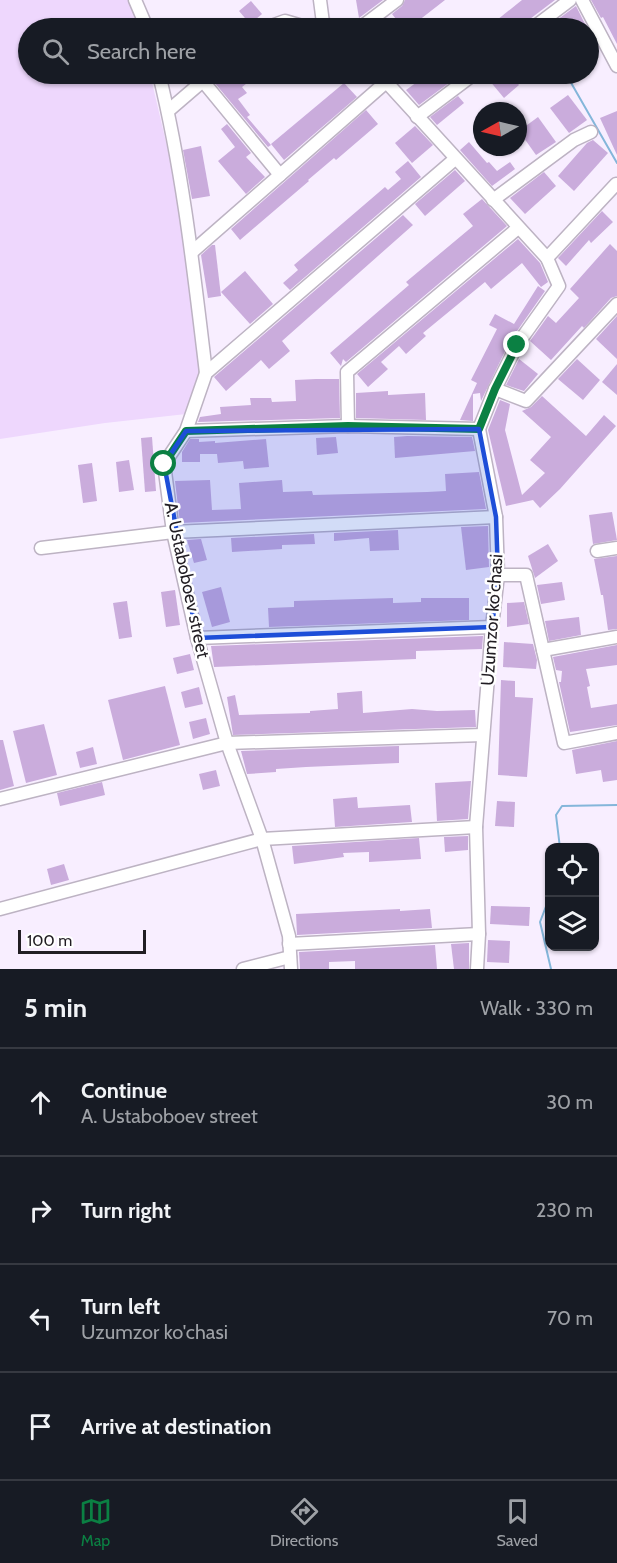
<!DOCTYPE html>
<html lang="en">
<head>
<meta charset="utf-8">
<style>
	:root { --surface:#171b24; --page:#20242c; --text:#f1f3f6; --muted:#9ea1a6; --line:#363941; --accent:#0b8043 }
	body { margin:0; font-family:Cabin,sans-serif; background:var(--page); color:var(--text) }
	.controls { position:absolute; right:18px; bottom:18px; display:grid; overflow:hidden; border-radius:12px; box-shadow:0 2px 4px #0004 }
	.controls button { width:54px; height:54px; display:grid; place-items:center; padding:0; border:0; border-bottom:2px solid var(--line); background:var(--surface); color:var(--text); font:30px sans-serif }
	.compass { position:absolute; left:473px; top:102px; width:54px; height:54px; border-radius:50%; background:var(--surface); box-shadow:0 2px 4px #0004; rotate:262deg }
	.scale { position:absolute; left:18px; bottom:15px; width:128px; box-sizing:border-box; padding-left:6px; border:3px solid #211d23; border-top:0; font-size:16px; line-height:21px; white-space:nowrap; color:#211d23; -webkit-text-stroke:4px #fff; paint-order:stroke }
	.stop { position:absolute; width:18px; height:18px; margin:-14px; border:4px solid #0b8043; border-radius:50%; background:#fff }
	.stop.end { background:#0b8043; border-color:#fff; box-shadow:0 2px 6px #0008 }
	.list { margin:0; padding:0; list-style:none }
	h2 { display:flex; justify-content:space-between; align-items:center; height:78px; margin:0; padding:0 24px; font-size:26px }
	h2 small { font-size:20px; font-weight:400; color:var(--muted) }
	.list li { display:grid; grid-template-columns:39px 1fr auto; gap:18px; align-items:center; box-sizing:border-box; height:108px; padding:0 24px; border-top:2px solid var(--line) }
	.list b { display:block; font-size:22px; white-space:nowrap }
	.list p { margin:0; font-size:20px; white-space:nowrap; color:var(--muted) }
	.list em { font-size:20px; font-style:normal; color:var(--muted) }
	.icon { flex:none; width:33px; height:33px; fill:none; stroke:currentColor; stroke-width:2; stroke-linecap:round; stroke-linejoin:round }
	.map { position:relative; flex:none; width:617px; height:969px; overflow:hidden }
	.search { position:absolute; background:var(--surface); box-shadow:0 2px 4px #0004; left:18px; right:18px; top:18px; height:66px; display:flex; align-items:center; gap:15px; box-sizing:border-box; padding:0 21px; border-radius:33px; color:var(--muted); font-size:22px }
	.sheet { height:510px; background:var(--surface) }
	nav { display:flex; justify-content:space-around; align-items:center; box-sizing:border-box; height:84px; border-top:2px solid var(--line); background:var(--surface); font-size:16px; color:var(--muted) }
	nav a { display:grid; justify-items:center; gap:3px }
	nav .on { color:var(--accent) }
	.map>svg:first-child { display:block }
</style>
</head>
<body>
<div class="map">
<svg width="617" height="969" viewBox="0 0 617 969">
	<rect width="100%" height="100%" fill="#f8eeff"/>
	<!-- green -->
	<polygon fill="#eed7fd" points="0,0 129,0 140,28 28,28 28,74 150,74 177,189 200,366 195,392 186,414 105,423 0,439"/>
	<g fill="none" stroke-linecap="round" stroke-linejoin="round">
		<!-- stream -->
		<g stroke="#84b6da" stroke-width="2">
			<polyline points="566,74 617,163"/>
			<polyline points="560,848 556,815 562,806 617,805"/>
			<polyline points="550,896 540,922 551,969"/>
		</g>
	</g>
	<!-- building -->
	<g fill="#caacdc">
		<polygon points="356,0 383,0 359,18"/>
		<polygon points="405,0 445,0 409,28 403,28 392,14 402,6"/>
		<polygon points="522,0 555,0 518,28 487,28"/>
		<polygon points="591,0 617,0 617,44 603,17 601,18"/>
		<polygon points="251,1 262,14 250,24 239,11"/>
		<polygon points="576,6 586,26 581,28 546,28"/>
		<polygon points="222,74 259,74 242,87 247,93 238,99 250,115 247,117 271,145 268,147 214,82"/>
		<polygon points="428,74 461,74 419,105 406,90"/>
		<polygon points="484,74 510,74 519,85 504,98"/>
		<polygon points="344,83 357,97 284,160 271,144"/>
		<polygon points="568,95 587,120 569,133 550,108"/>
		<polygon points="458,96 464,103 437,125 430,117"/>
		<polygon points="366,110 378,124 336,160 334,158 308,180 309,181 240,240 231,229"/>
		<polygon points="617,111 617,155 600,118"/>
		<polygon points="538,117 556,142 536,155 519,131"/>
		<polygon points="227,124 251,153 246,157 265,177 246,194 218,161 235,147 221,129"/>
		<polygon points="415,126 433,145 412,163 395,143"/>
		<polygon points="593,140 608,153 574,191 558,176 587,143"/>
		<polygon points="469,142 487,163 489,162 497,171 510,162 515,169 492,186 460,150"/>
		<polygon points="201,146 210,196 192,199 183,150"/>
		<polygon points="408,161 421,177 290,290 283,283 298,270 294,265 385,187 388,190 401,179 395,172"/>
		<polygon points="455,170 465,181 425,216 415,204"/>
		<polygon points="544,172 556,186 525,214 510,198"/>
		<polygon points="482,199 507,226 346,362 343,359 341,366 330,353 409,285 406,282 473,226 463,214"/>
		<polygon points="602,211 613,222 591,243 589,240 566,266 558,258"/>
		<polygon points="403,215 413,225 282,341 290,351 269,369 261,360 226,391 214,377"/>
		<polygon points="518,239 540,263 548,282 541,287 522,263 491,289 485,282 423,333 426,336 406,354 399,346 381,362 388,369 368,387 357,374"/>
		<polygon points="610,244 617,251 617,296 611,298 584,328 582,326 551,360 530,341 548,316 556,323 579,298 570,289"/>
		<polygon points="212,245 215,245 221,296 208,298 201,255"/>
		<polygon points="245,271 273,304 250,324 221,292"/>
		<polygon points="538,286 545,291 510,341 481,401 480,393 473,394 473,421 460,420 477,383 471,380 497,329 489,325 495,314 514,324"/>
		<polygon points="617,316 617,359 596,339"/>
		<polygon points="519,359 538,374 524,391 506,385"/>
		<polygon points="577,359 600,380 583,400 558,379"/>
		<polygon points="617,364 617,395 602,382"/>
		<polygon points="316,379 339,379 340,418 198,422 200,417 221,414 220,407 251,405 250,398 271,398 272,402 296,401 295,380"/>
		<polygon points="388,391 388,395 425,393 426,420 356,418 356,393"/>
		<polygon points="542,396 586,436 604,415 616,426 560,489 540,508 533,500 506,506 488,430 500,400 510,404 505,430 522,495 545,473 530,460 551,437 522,411 531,407"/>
		<polygon points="407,436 472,437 475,451 395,458 394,437"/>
		<polygon points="152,437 156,491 145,492 141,438"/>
		<polygon points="336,437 338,453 317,455 316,438"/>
		<polygon points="190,439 199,439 199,442 215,441 215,443 266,439 269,467 244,469 243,461 218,463 217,454 200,454 200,462 182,462 182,452"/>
		<polygon points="129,460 134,490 119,492 116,462"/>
		<polygon points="92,463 97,501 83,503 78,465"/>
		<polygon points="479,472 486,509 180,523 175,481 210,480 212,510 241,509 239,483 282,480 283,492 312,491 313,495 427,492 446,491 445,474"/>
		<polygon points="612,512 617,540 593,544 589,515"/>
		<polygon points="488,526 489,567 466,570 461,527"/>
		<polygon points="398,530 399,550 370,551 369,538 334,541 334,533"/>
		<polygon points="314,534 315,544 282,545 282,549 232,552 231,538"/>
		<polygon points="201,539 207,560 194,563 187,540"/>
		<polygon points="548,544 558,561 535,578 528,556"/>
		<polygon points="617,556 617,629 608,630 603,595 601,595 594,559"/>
		<polygon points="562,582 565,600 541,604 537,585"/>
		<polygon points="221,587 230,622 212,627 202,592"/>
		<polygon points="175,590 180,625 166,627 161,592"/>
		<polygon points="393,598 393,603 421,602 421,598 469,598 469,620 269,627 268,608 294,607 294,601"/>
		<polygon points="127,601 132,637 119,639 113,603"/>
		<polygon points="524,602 529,624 507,627 507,603"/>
		<polygon points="579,617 581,635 549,641 545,621"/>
		<polygon points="483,636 482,649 416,651 416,659 214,667 211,646"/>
		<polygon points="504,642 533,644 537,660 536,669 503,667"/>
		<polygon points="617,645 617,665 586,669 590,686 587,687 591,708 617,704 617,725 570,732 559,682 561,682 562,671 556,670 553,657"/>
		<polygon points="190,654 194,670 177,674 173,658"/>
		<polygon points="501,680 515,681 515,697 533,698 527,777 498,775"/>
		<polygon points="165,686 180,745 123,760 108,700"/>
		<polygon points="199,687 203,704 185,708 181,692"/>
		<polygon points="362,691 363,713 412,709 437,711 475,710 476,727 233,735 227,697 235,695 239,715 310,713 310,711 338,709 337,693"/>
		<polygon points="206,718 210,734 193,739 189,722"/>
		<polygon points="44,724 57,775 26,783 13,731"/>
		<polygon points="0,740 3,740 14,786 0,790"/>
		<polygon points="617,741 617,780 603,782 601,770 576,774 572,750"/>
		<polygon points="399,746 399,763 306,767 276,769 276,772 247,774 241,751"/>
		<polygon points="93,747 97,764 80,768 76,752"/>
		<polygon points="216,770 220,786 203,790 199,774"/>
		<polygon points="471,781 468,819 437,821 435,783"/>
		<polygon points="102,782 105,795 60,806 57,793"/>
		<polygon points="357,797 358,808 410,805 412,822 335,827 333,799"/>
		<polygon points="497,801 515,802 514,827 495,826"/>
		<polygon points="468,836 468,850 445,852 444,837"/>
		<polygon points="419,838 421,859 369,862 369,852 343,853 344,857 294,864 292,846"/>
		<polygon points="64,864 69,880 51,885 47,869"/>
		<polygon points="491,906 530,907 529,926 490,924"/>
		<polygon points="400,909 400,911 430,909 432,928 297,935 296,914"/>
		<polygon points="488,940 510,941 509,963 487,962"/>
		<polygon points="469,943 469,969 454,969 451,944"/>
		<polygon points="435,945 437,969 355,969 355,961 329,962 329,969 300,969 299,952"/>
	</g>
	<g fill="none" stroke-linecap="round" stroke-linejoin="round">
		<!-- minor casing -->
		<g stroke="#bdb3c3" stroke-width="15">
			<g id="minor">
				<polyline points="135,0 147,28"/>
				<polyline points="320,0 323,23 335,28"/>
				<polyline points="582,0 617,66"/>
				<polyline points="266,28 285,21 309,28 323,23"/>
				<polyline points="360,28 397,0"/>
				<polyline points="533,28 570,0"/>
				<path d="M159 74C183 172 194 273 206 373"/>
				<polyline points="379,74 547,258 559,286 517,345 495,389 479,429 496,517 498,575 492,627 476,827 479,934 477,969"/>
				<polyline points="202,80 280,175"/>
				<polyline points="168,111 211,74"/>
				<polyline points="417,117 474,74"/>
				<polyline points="493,200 574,140 591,132"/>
				<polyline points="192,252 385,83"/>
				<polyline points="547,258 616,184"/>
				<polyline points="495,389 526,401 617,304"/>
				<polyline points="348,426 347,372 518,228"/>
				<polyline points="186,431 348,426 479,429"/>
				<polyline points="41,548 173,532 496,517"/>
				<polyline points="597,551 617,548"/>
				<polyline points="498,575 526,575 564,743 617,733"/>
				<polyline points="197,638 492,627"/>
				<polyline points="543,650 617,637"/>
				<polyline points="0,799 227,743 483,735"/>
				<polyline points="0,909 262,839 476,827"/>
				<polyline points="289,944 479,934"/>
				<polyline points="243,969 290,957"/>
				<polyline points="291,969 289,936 262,839 227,743 197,638 173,532 164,464 186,431 206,373 455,159"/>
			</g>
		</g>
		<!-- minor -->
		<use href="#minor" stroke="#fff" stroke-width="12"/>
	</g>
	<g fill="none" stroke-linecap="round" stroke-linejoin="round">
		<!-- route -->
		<polyline stroke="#0b8043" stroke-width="8" points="164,464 186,431 348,426 479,429 495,389 517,345"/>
	</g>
	<!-- marked area -->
	<path fill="#1d4ed8" fill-opacity="0.2" stroke="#1d4ed8" stroke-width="4.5" stroke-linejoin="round" d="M479 429 496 517 498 575 492 627 197 638 164 464 186 431Z"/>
	<g text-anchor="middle" stroke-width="5" stroke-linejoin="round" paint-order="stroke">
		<!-- street labels -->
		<g font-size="18" fill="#211d23" stroke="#fff">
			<text transform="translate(187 580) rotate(78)" y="6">A. Ustaboboev street</text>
			<text transform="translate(492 620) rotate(-86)" y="6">Uzumzor ko'chasi</text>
		</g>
	</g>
</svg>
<div class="controls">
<button><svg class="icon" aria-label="locate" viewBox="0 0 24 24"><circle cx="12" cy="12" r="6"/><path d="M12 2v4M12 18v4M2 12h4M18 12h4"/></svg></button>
<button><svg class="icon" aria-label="layers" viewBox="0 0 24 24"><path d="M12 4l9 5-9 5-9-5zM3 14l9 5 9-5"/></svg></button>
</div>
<svg class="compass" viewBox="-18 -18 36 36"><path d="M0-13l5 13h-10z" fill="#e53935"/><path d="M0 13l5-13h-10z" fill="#9ea1a6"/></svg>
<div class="scale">100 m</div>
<div class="stop" style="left:164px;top:464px"></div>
<div class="stop end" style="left:517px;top:345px"></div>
<div class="search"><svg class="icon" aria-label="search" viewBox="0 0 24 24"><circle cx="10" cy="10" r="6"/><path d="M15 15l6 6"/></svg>Search here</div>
</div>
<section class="sheet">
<h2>5 min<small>Walk · 330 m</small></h2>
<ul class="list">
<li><svg class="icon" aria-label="ahead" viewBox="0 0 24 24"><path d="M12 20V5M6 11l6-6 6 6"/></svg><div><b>Continue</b><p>A. Ustaboboev street</p></div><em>30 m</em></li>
<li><svg class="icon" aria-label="right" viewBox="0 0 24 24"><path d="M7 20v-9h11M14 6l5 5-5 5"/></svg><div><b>Turn right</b></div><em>230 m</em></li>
<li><svg class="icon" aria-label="left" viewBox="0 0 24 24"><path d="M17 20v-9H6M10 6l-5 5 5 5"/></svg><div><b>Turn left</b><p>Uzumzor ko'chasi</p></div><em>70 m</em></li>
<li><svg class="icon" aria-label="arrive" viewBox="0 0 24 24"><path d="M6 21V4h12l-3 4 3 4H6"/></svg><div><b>Arrive at destination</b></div></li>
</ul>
</section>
<nav>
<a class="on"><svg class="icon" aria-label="map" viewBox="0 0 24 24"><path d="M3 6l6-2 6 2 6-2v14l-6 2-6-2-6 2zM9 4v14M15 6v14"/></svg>Map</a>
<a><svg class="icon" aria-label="directions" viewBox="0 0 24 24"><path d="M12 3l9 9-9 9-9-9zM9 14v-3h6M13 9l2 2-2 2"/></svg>Directions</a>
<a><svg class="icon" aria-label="saved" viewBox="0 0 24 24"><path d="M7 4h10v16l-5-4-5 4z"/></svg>Saved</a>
</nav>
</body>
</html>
